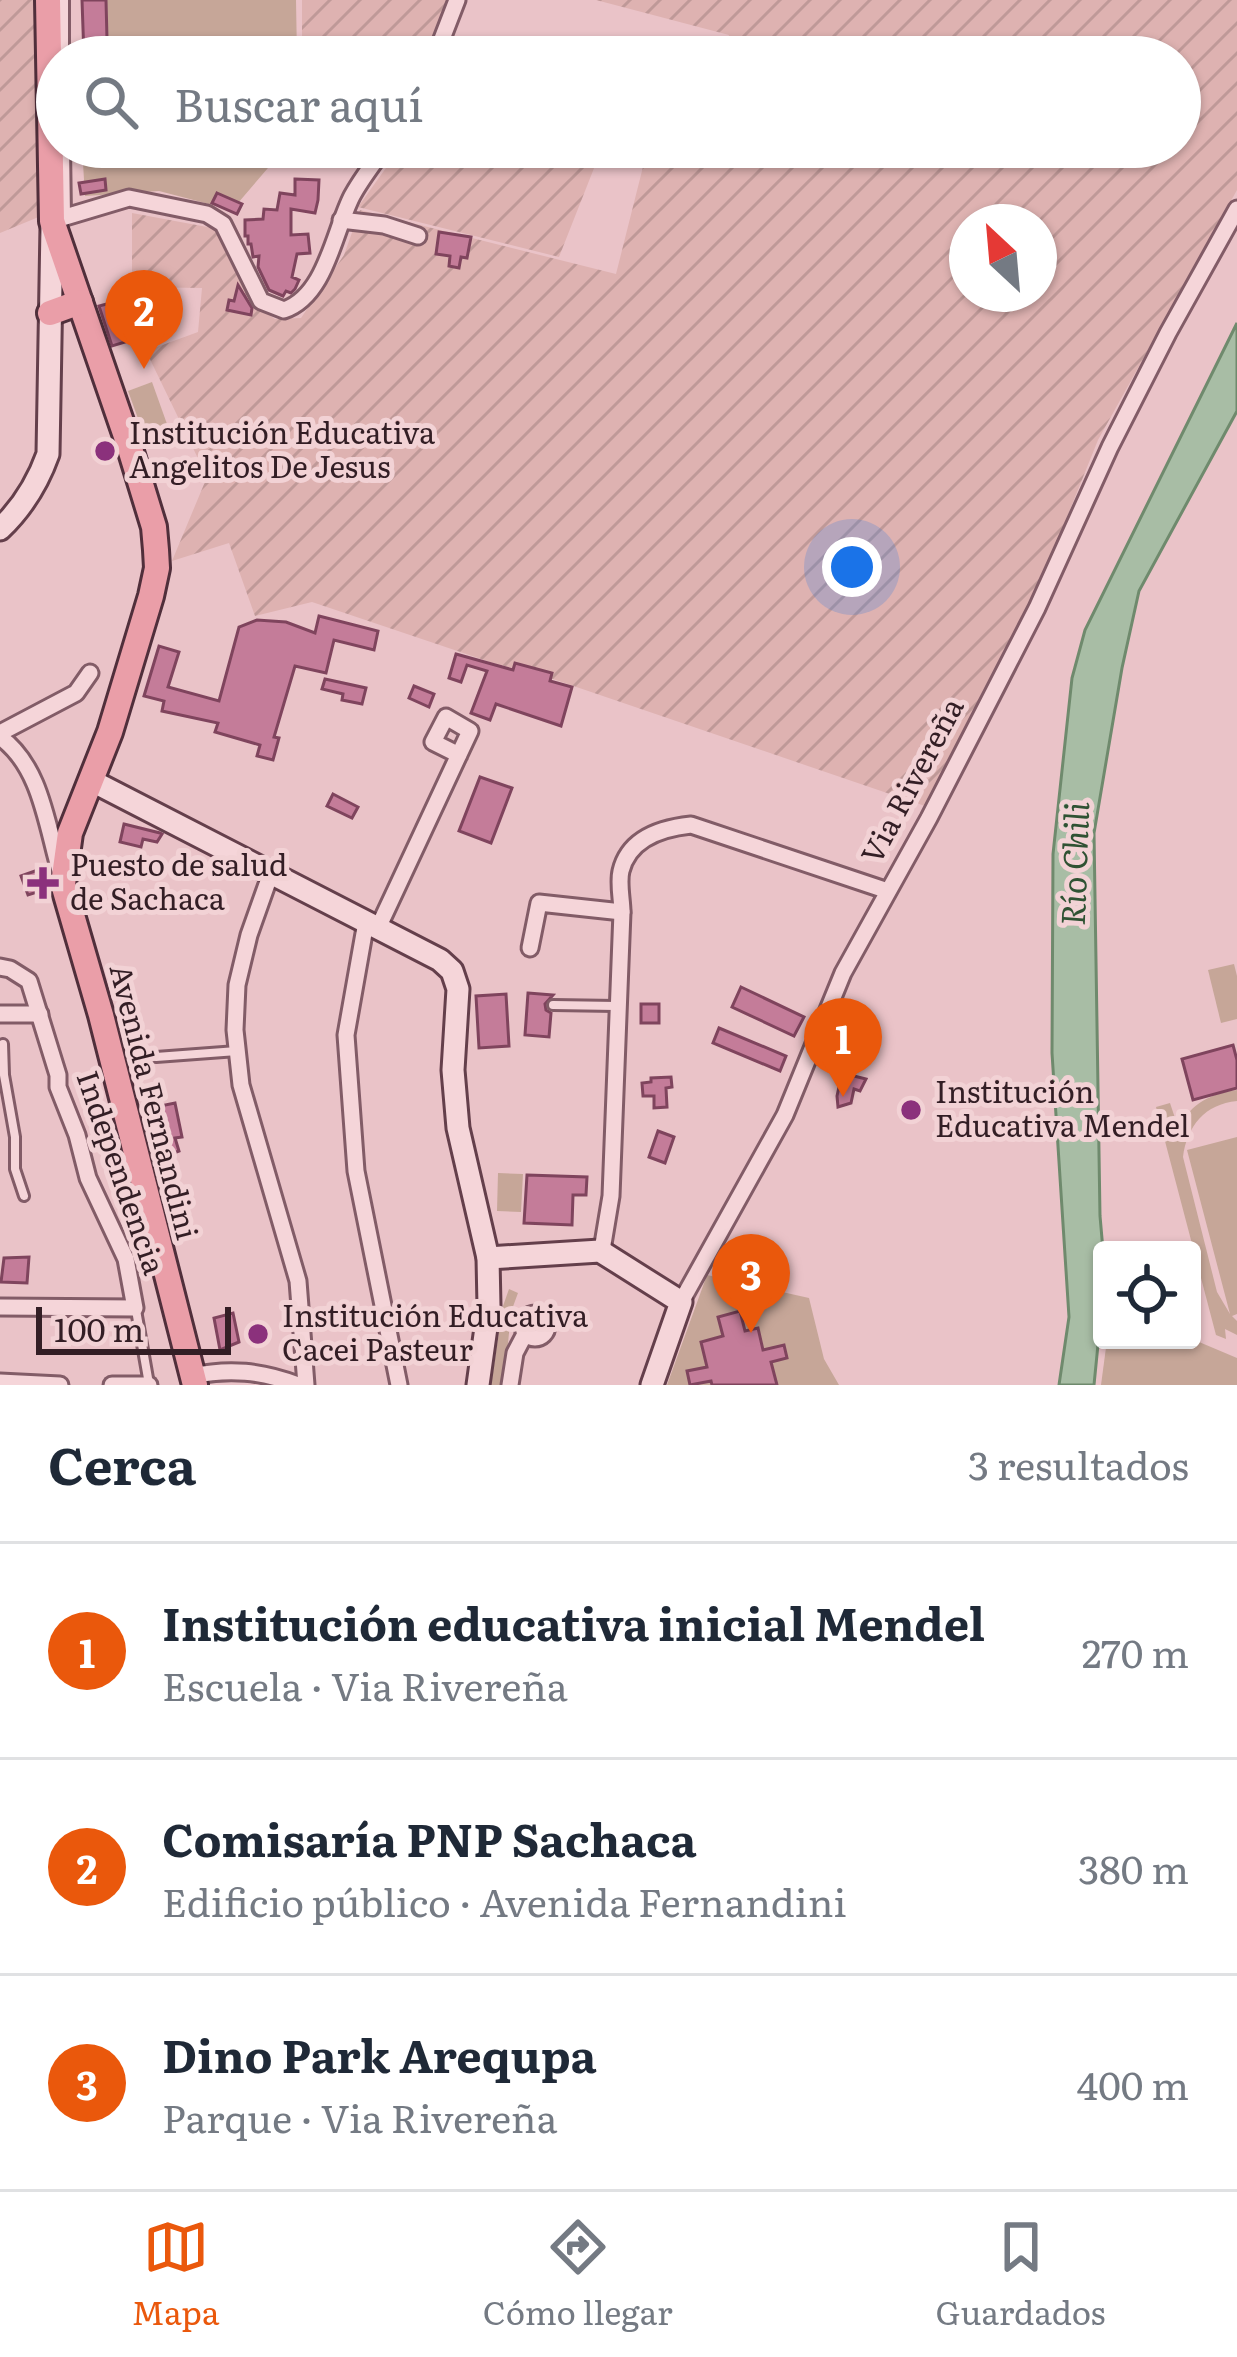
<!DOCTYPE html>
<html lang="es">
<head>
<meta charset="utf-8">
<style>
	:root { --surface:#fff; --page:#f2f2f3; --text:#1f2937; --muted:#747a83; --line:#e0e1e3; --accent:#ea580c }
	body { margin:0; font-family:Literata,serif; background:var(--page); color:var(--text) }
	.controls { position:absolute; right:36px; bottom:36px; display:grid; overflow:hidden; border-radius:12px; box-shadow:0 3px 9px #0004 }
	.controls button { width:108px; height:108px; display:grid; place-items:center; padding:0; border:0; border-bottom:3px solid var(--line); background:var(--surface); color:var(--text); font:60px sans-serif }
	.compass { position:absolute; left:949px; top:204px; width:108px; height:108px; border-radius:50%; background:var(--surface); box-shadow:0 3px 9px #0004; rotate:334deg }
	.scale { position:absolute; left:36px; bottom:30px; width:195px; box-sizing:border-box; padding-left:12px; border:6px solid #331e25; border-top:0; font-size:33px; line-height:42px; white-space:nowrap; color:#331e25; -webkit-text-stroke:9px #f2d2d5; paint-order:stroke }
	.you { position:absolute; left:852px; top:567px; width:42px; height:42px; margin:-30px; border:9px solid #fff; border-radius:50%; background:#1a73e8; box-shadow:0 0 0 18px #1a73e833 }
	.badge { display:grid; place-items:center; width:78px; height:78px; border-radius:50%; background:var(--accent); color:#fff; font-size:39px; font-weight:700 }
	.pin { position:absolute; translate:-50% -99px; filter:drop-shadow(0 3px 6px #0008) }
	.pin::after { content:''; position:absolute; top:63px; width:42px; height:36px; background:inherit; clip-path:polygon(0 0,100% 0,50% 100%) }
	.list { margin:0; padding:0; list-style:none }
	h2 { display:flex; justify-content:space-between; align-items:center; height:156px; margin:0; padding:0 48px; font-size:51px }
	h2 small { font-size:39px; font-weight:400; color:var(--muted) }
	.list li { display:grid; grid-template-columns:78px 1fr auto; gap:36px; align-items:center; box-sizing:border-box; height:216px; padding:0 48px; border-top:3px solid var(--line) }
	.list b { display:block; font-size:45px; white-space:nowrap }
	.list p { margin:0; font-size:39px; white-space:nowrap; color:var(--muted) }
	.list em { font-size:39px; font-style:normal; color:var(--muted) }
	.icon { flex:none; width:66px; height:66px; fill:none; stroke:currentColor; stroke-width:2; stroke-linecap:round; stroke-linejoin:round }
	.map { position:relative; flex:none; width:1237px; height:1385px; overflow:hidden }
	.search { position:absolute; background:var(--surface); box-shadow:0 3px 9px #0004; left:36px; right:36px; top:36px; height:132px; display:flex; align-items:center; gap:30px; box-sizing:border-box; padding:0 42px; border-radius:66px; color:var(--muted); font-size:45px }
	.sheet { height:804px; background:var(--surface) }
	nav { display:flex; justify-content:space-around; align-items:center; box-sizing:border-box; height:168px; border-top:3px solid var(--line); background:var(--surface); font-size:33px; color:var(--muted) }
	nav a { display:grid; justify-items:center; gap:6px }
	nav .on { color:var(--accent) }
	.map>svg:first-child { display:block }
</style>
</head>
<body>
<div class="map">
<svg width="1237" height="1385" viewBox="0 0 1237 1385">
	<defs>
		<pattern id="farmland-furrows" width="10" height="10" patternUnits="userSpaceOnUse" patternTransform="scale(3)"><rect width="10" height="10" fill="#deb2b1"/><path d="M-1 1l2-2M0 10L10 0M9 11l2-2" fill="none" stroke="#bf9998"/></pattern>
		<pattern id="grass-tufts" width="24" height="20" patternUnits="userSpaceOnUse" patternTransform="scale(3)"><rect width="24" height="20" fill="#c6a698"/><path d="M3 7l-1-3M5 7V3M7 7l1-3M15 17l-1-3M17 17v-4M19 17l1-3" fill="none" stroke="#a1877c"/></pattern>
	</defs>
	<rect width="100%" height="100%" fill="#eac3c8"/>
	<!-- farmland -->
	<g fill="url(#farmland-furrows)" fill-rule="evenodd">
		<polygon points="0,0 37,0 41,216 0,233"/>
		<polygon points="302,0 449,0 427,57 302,57"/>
		<path d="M596 0H1237V190L1098 440 1030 609 928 807 553 679 490 662 312 602 255 616 229 543 172 561 207 477 146 351 198 332 202 288 132 287V213L218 229 255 305 275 319 301 318 344 255 360 210 616 274 648 147H1180V57H723L729 35ZM967 222H1039V294H967Z"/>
		<polygon points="401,147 585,147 586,150 600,153 559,257 358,207"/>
	</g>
	<!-- grass -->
	<polygon fill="url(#grass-tufts)" points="509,1289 518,1293 511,1312 504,1385 491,1385 503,1306"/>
	<!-- park -->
	<g fill="#c6a698">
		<polygon points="107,0 296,0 297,57 77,57 76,46 108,44"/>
		<polygon points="82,147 286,147 232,210 159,191 85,196"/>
		<polygon points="152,382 172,438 148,446 128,391"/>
		<polygon points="1234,964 1237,976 1237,1019 1221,1023 1208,970"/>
		<path d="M1237 1090V1101C1205 1104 1187 1126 1183 1157L1217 1292 1230 1314 1187 1150 1237 1137V1314L1232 1316 1237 1321V1335L1225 1329 1226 1339 1216 1335 1156 1107 1170 1103 1178 1127C1193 1103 1209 1094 1237 1090Z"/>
		<polygon points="498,1173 523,1174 521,1212 497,1211"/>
		<polygon points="707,1275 809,1298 824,1359 839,1385 667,1385"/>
		<polygon points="1192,1339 1237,1358 1237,1385 1101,1385 1107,1340"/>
	</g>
	<!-- water -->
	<polygon fill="#a8bda5" stroke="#6f8a6d" stroke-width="3" points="1237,323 1237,411 1139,591 1122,668 1094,833 1100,1216 1103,1250 1102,1304 1094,1385 1059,1385 1069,1317 1052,1053 1053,854 1072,678 1085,630"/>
	<!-- building -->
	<g fill="#c47c99" stroke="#7f445d" stroke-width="3">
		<polygon points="82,0 106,0 107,39 104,39 104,57 84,57"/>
		<polygon points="105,179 106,190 81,194 79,183"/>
		<polygon points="295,179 319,180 318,200 315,213 291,209 291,235 308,234 310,253 297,254 292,277 299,280 295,289 291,293 286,291 283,296 269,290 258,267 259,256 253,257 251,244 248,244 248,236 245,236 245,220 263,219 264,209 277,210 280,193 295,195"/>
		<polygon points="217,193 242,204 237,214 212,203"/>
		<polygon points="439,232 471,237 467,258 461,257 459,268 449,266 450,256 436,254"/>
		<polygon points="238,285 252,308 251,315 227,310 229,300 234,301"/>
		<polygon points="118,301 118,316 158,313 162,331 112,346 99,306"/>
		<polygon points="319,616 378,631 374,650 334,640 326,673 295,666 274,737 279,738 273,760 257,756 260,745 215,732 218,723 162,711 164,701 144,696 159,646 179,652 168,687 219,701 239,627 257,620 286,622 315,633"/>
		<polygon points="456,654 513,670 515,663 552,673 550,681 572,687 561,726 496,704 490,720 471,713 487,671 467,665 461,682 449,678"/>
		<polygon points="325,679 366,688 362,704 342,700 343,694 322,689"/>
		<polygon points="414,686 434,694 429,707 409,698"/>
		<polygon points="480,777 512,788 491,843 459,831"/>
		<polygon points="333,794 358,807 352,818 327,806"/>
		<polygon points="124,824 160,833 162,834 157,842 143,839 141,847 120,842"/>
		<polygon points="46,867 47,889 28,895 21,876"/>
		<polygon points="741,987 804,1017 794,1036 732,1007"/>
		<polygon points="528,993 553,995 545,1004 546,1010 551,1013 549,1037 525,1035"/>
		<polygon points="506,994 509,1046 479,1048 476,996"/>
		<rect x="641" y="1004" width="18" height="19"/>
		<polygon points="719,1028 786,1056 780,1071 713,1043"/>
		<polygon points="1233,1045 1237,1060 1237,1088 1193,1100 1182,1059"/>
		<polygon points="842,1073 866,1079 860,1091 854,1089 851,1103 838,1107 837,1096"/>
		<polygon points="671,1077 672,1087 666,1088 667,1107 654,1108 654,1096 643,1096 642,1083 651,1082 651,1078"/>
		<polygon points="175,1103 182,1137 175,1138 179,1151 168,1155 150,1108"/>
		<polygon points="658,1131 674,1137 665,1163 649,1157"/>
		<polygon points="527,1175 587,1177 586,1195 573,1195 572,1225 524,1223"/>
		<polygon points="762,1251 781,1255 774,1285 756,1281"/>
		<polygon points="29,1257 27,1283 1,1282 4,1258"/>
		<polygon points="740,1311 745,1331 758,1328 763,1350 784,1345 787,1358 771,1362 777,1385 712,1385 711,1381 690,1385 687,1371 707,1367 701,1342 723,1336 718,1317"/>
		<polygon points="233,1313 239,1342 220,1350 214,1318"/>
	</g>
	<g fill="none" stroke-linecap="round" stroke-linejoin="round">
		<!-- lane casing -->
		<g stroke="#825c67" stroke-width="14">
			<g id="lane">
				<polyline points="64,0 64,57"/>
				<polyline points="65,147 66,217"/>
				<polyline points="553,1005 616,1006"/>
				<polyline points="3,1044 4,1075 15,1137 15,1169 24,1196"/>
				<polyline points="156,1057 237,1051"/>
				<polyline points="136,1310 149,1384"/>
			</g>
		</g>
		<!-- street casing -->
		<g stroke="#825c67" stroke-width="21">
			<g id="street">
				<polyline points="435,57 457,0"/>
				<polyline points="341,220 384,225 418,236"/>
				<path d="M52 221 129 198 207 214 223 224 261 301 284 310C326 296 334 231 352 196 361 179 374 163 385 147"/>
				<polyline points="0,733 76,693 90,673"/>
				<path d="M0 737C42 767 47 829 61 874"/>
				<polyline points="271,873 249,935 237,985 235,1030 241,1085 298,1281 306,1385"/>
				<polyline points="366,922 346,1035 356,1171 399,1385"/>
				<polyline points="378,928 470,731 446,717 433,742 459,755"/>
				<polyline points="530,948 539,903 622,912"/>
				<polyline points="0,967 10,969 29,981 58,1075 58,1087 77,1135 88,1178 126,1259 135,1308 0,1307"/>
				<polyline points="0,1014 40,1014"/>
				<path d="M600 1251 603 1244 611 1196 622 912C622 900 618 883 621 871 629 838 662 828 691 825L888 891"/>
				<polyline points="681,1302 785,1115 843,973 929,818 1037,608 1110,447 1168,333 1237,209"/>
				<circle cx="535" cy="1326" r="12"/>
				<path d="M192 1376C229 1368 262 1371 298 1385"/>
				<polyline points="0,1382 60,1385"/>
				<polyline points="112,1385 149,1385"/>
				<polyline points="510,1385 515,1353 525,1334"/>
			</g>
		</g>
		<!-- secondary casing -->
		<g stroke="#643f4b" stroke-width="27">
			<g id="secondary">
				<path d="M0 529C21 509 38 482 48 454L52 226"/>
				<polyline points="92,781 440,960 452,971 458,989 453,1070 458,1128 488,1258 489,1306 478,1385"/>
				<polyline points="488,1258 600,1251 681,1302 652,1385"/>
			</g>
		</g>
		<!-- primary casing -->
		<g stroke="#502f3b" stroke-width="30">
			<g id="primary">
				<polyline points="48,0 52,221 128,442 154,527 156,550 157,568 151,596 110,732 70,833 63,884 101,1015 195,1385"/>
				<polyline points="50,313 80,302"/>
			</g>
		</g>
		<!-- lane -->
		<use href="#lane" stroke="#f5d5d9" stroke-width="8"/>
		<!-- street -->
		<use href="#street" stroke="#f5d5d9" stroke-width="15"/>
		<!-- secondary -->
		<use href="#secondary" stroke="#f5d5d9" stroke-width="21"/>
		<!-- primary -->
		<use href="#primary" stroke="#ea9ea8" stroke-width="24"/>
	</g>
	<!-- markers -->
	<g fill="#8b317c" stroke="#f2d2d5" stroke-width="4.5">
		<circle cx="105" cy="451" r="12"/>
		<path d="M37 865h12v12h12v12h-12v12h-12v-12h-12v-12h12z"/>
		<circle cx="911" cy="1110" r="12"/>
		<circle cx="258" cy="1334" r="12"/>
	</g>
	<g text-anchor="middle" stroke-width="10" stroke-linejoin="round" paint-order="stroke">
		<!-- poi labels -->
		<g font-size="30" fill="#331e25" stroke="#f2d2d5" text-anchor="start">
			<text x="129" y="444">Institución Educativa<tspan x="129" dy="34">Angelitos De Jesus</tspan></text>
			<text x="70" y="876">Puesto de salud<tspan x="70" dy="34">de Sachaca</tspan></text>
			<text x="935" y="1103">Institución<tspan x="935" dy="34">Educativa Mendel</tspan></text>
			<text x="282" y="1327">Institución Educativa<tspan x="282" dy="34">Cacei Pasteur</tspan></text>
		</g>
		<!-- street labels -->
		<g font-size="30" fill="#331e25" stroke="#f2d2d5">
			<text transform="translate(913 781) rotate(-62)" y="10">Via Rivereña</text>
			<text transform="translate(153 1102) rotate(76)" y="10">Avenida Fernandini</text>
			<text transform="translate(120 1173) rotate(71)" y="10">Independencia</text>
		</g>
		<!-- water labels -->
		<g font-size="33" font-style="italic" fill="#2f5233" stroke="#f2d2d5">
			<text transform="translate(1075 864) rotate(-88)" y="12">Río Chili</text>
		</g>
	</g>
</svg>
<div class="controls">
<button><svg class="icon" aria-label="locate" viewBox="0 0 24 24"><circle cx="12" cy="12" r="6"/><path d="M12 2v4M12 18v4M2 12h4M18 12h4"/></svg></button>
</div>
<svg class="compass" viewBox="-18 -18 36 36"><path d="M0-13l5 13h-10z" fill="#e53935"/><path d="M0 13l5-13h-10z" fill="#747a83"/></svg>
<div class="scale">100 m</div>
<div class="you"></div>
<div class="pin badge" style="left:843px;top:1097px">1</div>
<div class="pin badge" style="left:144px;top:369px">2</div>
<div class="pin badge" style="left:751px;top:1333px">3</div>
<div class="search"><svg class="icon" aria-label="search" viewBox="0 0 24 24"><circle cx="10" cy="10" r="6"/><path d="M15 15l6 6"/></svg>Buscar aquí</div>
</div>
<section class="sheet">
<h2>Cerca<small>3 resultados</small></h2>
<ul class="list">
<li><span class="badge">1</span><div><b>Institución educativa inicial Mendel</b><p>Escuela · Via Rivereña</p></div><em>270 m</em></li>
<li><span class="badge">2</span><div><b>Comisaría PNP Sachaca</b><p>Edificio público · Avenida Fernandini</p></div><em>380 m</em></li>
<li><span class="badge">3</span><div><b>Dino Park Arequpa</b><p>Parque · Via Rivereña</p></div><em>400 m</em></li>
</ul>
</section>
<nav>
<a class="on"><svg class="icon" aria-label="map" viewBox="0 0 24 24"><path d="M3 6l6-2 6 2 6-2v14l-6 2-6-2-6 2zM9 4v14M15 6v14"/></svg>Mapa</a>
<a><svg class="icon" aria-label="directions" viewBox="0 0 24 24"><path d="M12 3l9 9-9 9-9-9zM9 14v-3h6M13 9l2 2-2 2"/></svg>Cómo llegar</a>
<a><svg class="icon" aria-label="saved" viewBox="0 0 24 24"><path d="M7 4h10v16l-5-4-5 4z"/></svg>Guardados</a>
</nav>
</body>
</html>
